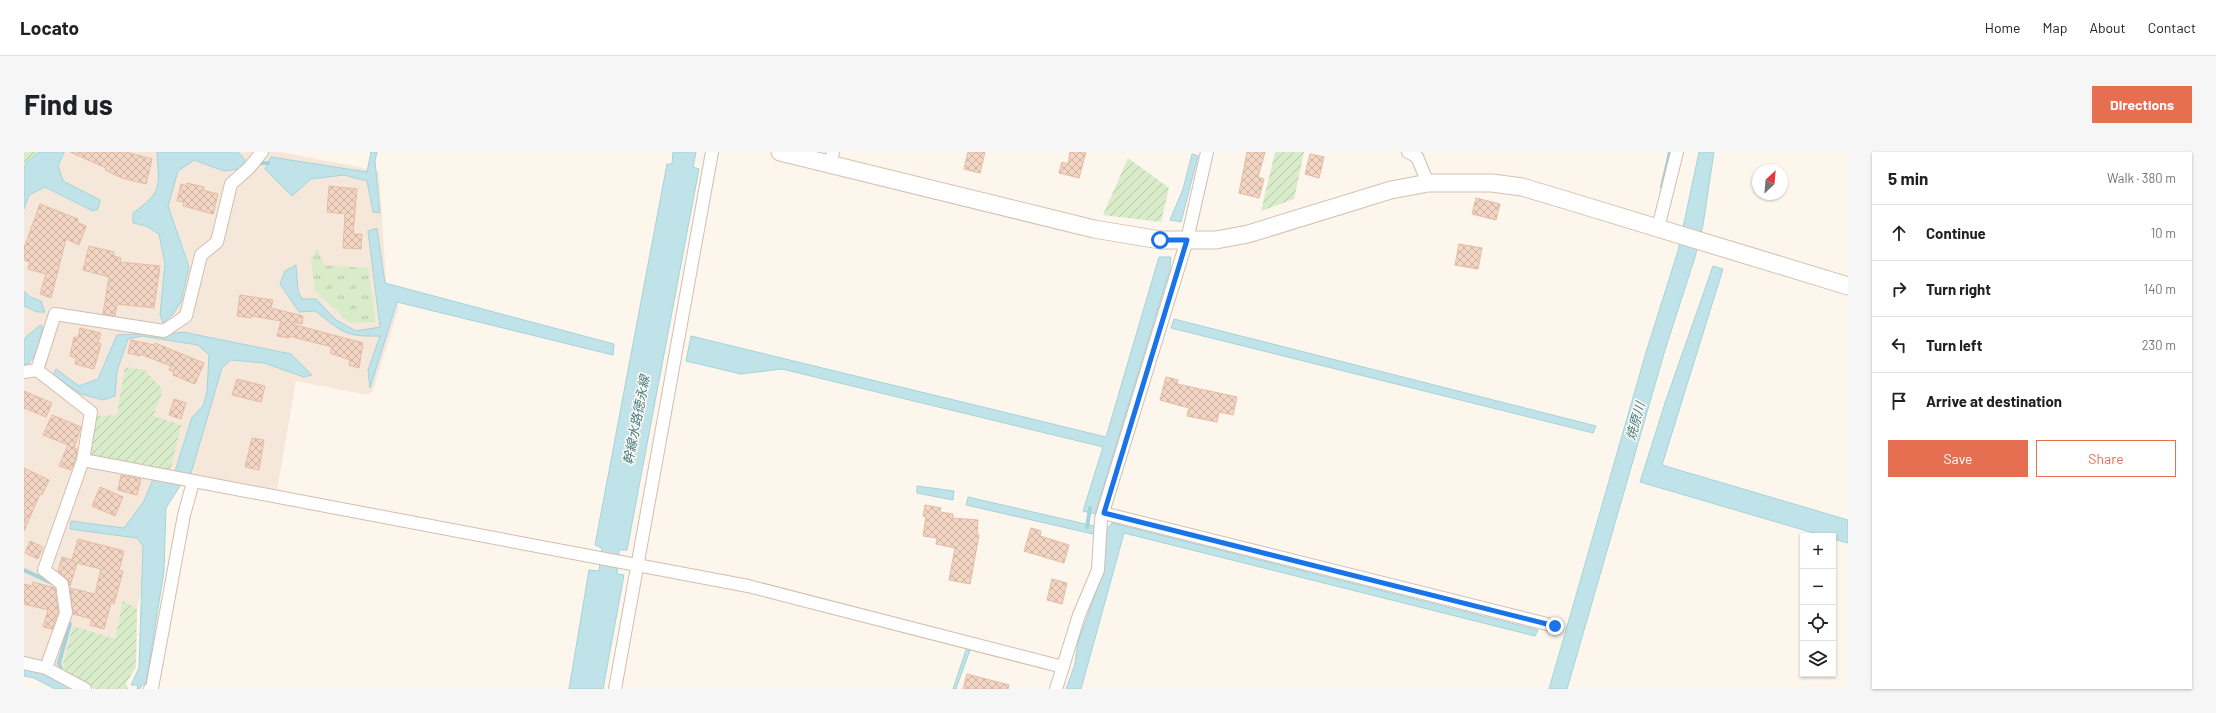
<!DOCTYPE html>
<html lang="en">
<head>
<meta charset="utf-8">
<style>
	:root { --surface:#fff; --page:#f6f6f6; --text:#202124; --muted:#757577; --line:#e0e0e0; --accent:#e76f51 }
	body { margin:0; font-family:Barlow,"Noto Sans JP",sans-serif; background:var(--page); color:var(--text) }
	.controls { position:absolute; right:12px; bottom:12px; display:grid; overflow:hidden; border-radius:0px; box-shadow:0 1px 3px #0004 }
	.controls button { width:36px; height:36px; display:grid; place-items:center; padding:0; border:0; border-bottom:1px solid var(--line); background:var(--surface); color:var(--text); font:20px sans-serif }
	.compass { position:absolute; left:1728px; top:12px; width:36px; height:36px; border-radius:50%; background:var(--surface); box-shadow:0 1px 3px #0004; rotate:26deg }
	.stop { position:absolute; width:12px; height:12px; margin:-9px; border:3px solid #1a73e8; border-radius:50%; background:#fff }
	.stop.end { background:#1a73e8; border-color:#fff; box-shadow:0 1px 4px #0008 }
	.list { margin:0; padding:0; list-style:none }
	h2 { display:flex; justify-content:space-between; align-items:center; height:52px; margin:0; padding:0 16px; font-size:17px }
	h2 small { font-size:13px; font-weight:400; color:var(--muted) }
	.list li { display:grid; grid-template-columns:26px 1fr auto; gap:12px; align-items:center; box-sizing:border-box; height:56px; padding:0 16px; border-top:1px solid var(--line) }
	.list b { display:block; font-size:15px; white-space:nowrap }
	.list em { font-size:13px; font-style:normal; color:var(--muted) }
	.actions { display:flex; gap:8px; padding:12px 16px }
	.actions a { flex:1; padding:9px 0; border:1px solid var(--accent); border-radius:0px; text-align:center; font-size:14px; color:var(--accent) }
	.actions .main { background:var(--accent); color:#fff }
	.icon { flex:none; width:22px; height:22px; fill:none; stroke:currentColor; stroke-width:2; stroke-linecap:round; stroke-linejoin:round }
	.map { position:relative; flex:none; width:1824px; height:537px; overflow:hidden; border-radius:0px }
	header { display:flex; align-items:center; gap:24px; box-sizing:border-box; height:56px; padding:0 20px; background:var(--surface); border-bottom:1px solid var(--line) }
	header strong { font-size:19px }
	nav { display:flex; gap:22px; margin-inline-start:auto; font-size:14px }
	.intro { display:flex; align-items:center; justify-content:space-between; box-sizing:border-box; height:96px; padding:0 24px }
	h1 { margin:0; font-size:28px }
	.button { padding:10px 18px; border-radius:0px; background:var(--accent); color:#fff; font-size:14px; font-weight:700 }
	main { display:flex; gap:24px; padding:0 24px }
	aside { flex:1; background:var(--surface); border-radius:0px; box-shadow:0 1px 3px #0004 }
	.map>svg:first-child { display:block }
</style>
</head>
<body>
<header>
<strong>Locato</strong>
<nav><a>Home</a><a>Map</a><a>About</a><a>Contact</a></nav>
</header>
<div class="intro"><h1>Find us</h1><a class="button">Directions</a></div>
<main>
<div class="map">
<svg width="1824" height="537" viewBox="0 0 1824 537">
	<defs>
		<pattern id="grass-tufts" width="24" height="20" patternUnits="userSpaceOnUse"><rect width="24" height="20" fill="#d8ecc9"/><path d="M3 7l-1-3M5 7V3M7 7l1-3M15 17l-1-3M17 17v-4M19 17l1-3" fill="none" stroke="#b4c2a5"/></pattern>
		<pattern id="garden-furrows" width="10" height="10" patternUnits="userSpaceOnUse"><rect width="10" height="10" fill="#d8ecc9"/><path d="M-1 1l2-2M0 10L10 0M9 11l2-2" fill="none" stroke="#b4c2a5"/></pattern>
		<pattern id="building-cross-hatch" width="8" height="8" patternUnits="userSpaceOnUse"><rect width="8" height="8" fill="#f3d5c3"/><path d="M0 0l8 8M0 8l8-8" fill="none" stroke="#cab0a1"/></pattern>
	</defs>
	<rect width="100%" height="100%" fill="#fdf6ec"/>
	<!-- residential -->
	<polygon fill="#f5e8da" points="0,0 257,0 355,19 362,129 375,155 349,238 344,243 272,229 253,338 146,320 113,457 99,449 91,487 41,521 0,513"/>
	<!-- grass -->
	<polygon fill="url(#grass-tufts)" points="293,96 300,113 344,116 352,170 326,171 291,139 287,107"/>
	<!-- garden -->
	<g fill="url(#garden-furrows)">
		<polygon points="0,0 15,0 3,10 0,16"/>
		<polygon points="1251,0 1280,0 1270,47 1237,59"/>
		<polygon points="1104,6 1145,36 1137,70 1079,63"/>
		<polygon points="101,215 120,218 139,238 129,264 157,273 146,320 67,304 72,264 93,263"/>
		<polygon points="99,449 113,457 112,515 102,531 104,537 71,537 41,521 39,512 49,474 91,487"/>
	</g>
	<!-- water -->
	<g fill="#bfe3e8" stroke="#a5d3da">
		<polygon points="15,0 40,0 34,14 39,29 76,48 74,57 69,59 21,35 5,43 0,57 0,16 3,10"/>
		<path d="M133 0H214L221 8 215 17 200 19 170 8 154 19 144 54 165 115 157 150 149 162 139 171 136 163 141 112 135 82 122 74 109 71V61C139 39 135 35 133 0Z"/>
		<polygon points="347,0 353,0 351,9 356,61 349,60 343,29 320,23 287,27 268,44 241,17 247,5 343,20"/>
		<polygon points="649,0 672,0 669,15 675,17 603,398 595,398 593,422 600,423 579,537 545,537 565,418 575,419 578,396 571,393 643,12 648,12"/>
		<polygon points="1675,0 1690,0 1679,73 1671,105 1641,198 1543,537 1525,537 1623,197 1654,99"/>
		<polygon points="1168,2 1174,4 1157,70 1146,68 1159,37"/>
		<path d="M353 76 361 131 590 192 589 203 373 150 346 236 344 218 356 184C320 185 319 180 291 159L275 160 256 132 261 119 272 113 274 139 278 147H292L312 168 332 179 356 175 344 79Z"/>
		<polygon points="1135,105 1147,105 1146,117 1071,362 1059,359 1079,295 758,217 717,222 662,209 667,184 1082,285"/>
		<polygon points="1689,114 1699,117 1638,313 1824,368 1824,391 1809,387 1809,384 1800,384 1616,330 1642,248"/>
		<polygon points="0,139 6,145 17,149 21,160 13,160 0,154"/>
		<polygon points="1150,167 1572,274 1569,281 1147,176"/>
		<polygon points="16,173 19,175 12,202 4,212 0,212 0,187"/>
		<path d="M159 180 267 202 288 223 280 225 240 211 207 208 198 216 167 321 159 322 156 334 142 356 140 419 122 531 117 534 116 537H113L114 533H107L115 516 119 394 113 386 46 377 47 369 100 376 120 349 129 327 148 329 168 265 179 254 183 240 185 203 174 193 118 184 104 187 93 219 91 244 79 248 57 242 29 223 32 217 55 234 74 227 93 183C115 181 137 184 159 180Z"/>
		<polygon points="893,334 930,339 929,348 893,341"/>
		<path d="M944 345 1083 377 1088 371 1514 478 1511 484 1100 381 1057 537H1042L1051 512 1054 490 1079 421C1081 409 1080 398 1082 385L942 353Z"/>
		<polygon points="942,498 946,498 932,537 929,537"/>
		<polygon points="0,517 20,522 48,537 31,537 10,526 0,524"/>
	</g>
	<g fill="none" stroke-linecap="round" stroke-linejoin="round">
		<!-- stream -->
		<g stroke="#a5d3da" stroke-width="4">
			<polyline points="232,11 244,11"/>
			<polyline points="1638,35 1646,0"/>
			<polyline points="1063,375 1066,356"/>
			<polyline points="0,418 30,432"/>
			<polyline points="38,521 35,511 46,472"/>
		</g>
	</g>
	<!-- building -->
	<g fill="url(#building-cross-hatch)" stroke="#e6bba3">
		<polygon points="46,0 102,0 128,7 122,32 98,26 81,18 82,16"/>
		<polygon points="944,0 961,0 956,21 940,17"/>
		<polygon points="1046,0 1062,0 1055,26 1035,21 1038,10 1044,12"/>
		<polygon points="1223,0 1241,0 1234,25 1240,27 1235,46 1215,41"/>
		<polygon points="1286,2 1300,5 1295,26 1281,22"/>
		<polygon points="163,31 180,35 179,38 194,42 189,62 159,54 160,50 153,49 157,32 162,34"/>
		<polygon points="305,34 333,37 329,82 338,82 337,97 319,96 321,62 303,60"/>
		<polygon points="1452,46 1476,52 1472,68 1448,62"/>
		<polygon points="16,52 54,67 53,70 62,74 55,93 42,87 27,146 16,142 22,122 4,117 6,110 0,108 0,96"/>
		<polygon points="1435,92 1458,96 1454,117 1431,113"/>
		<polygon points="65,94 90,100 90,104 97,106 96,110 136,114 130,156 93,152 91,164 79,162 85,125 59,118"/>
		<polygon points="216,143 249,148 247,156 279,164 278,172 268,170 268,172 339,191 335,216 325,213 326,208 306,201 308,195 265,184 265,186 253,184 257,169 228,164 227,166 213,164"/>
		<polygon points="56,176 77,181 74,191 77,192 70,217 51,212 52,206 46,204 50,185 54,186"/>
		<polygon points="107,188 130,193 131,191 180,211 171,232 149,223 150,220 145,218 147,214 116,202 116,204 104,201"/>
		<polygon points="1142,225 1154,228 1153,232 1213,245 1209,263 1195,260 1193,270 1163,264 1165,256 1136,248"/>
		<polygon points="213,227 241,234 237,250 208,243"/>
		<polygon points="0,239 28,251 22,265 0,256"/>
		<polygon points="150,247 162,251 157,267 145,263"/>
		<polygon points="28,263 57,275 50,296 53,297 52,306 47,318 35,314 44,293 19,283"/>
		<polygon points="228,286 240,288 235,318 221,315"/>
		<polygon points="0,316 25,328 18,343 16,342 0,379"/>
		<polygon points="97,323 117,327 113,343 94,338"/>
		<polygon points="76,335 99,345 91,364 68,354"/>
		<polygon points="901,353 917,356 916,360 929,362 929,366 954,368 953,382 955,383 946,432 925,428 931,396 912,392 913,386 899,384 902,365 899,364"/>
		<polygon points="1007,376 1017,379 1016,384 1045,393 1040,411 1000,399"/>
		<polygon points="54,387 100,399 95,418 99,419 90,452 87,451 80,477 66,473 68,467 49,462 46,436 71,442 77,417 53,411 46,434 43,427 34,419 38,405 48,408"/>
		<polygon points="6,389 19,395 14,407 1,401"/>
		<polygon points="1028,427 1043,431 1038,452 1023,448"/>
		<polygon points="9,430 31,436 34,460 28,477 19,475 24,458 0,452 0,432 8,434"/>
		<polygon points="943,522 985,533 984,537 939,537"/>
	</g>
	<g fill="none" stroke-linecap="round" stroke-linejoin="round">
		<!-- street casing -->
		<g stroke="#d1beb0" stroke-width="14">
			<g id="street">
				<polyline points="1384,0 1393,5 1404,31"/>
				<polyline points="806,12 809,0"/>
				<polyline points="1634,76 1653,0"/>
				<polyline points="13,218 31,162 140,179 162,164 177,103 193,90 207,32 225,16 238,0"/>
				<polyline points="0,220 13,218 67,260 59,308 20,418 38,432 42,461 22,516 61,537"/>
				<polyline points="59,308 724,434 1039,515"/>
				<polyline points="1079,361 1531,474"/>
				<polyline points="0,511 22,516"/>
				<polyline points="126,537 128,536 160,363 169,330"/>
				<polyline points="591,537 688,0"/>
				<polyline points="1032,537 1055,463 1074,418 1077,367 1163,88 1183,0"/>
			</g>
		</g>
		<!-- secondary casing -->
		<g stroke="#d6c0b0" stroke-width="19">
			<polyline id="secondary" points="756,0 1070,77 1136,88 1192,88 1224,82 1367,38 1404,31 1468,31 1498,35 1535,46 1824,134"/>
		</g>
		<!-- street -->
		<use href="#street" stroke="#fff" stroke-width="12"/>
		<!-- secondary -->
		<use href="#secondary" stroke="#fff" stroke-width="17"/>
	</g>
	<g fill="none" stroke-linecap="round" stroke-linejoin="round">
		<!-- route -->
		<polyline stroke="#1a73e8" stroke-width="5" points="1136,88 1163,88 1080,361 1531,474"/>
	</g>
	<g text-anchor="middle" stroke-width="3" stroke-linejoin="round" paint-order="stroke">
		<!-- water labels -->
		<g font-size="13" font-style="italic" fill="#437c86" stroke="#fffaf3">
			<text transform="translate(612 268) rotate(-79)" y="5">幹線水路徳永線</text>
			<text transform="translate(1611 269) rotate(-74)" y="5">焼原川</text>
		</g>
	</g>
</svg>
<div class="controls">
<button>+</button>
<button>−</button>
<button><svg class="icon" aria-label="locate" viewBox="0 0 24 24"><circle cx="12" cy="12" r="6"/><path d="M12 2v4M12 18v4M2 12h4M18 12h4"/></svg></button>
<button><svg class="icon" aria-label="layers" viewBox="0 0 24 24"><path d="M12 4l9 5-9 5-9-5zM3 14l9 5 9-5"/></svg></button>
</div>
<svg class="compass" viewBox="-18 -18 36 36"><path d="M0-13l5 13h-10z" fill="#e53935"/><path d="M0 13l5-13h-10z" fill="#757577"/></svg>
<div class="stop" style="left:1136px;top:88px"></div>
<div class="stop end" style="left:1531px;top:474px"></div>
</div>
<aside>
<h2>5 min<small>Walk · 380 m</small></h2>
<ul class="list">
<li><svg class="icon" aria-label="ahead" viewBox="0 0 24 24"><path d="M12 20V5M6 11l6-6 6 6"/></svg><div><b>Continue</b></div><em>10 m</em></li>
<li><svg class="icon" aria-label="right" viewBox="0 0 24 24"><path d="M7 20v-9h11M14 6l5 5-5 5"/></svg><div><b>Turn right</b></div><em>140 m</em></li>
<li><svg class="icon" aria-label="left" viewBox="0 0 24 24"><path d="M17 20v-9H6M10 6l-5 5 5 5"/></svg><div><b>Turn left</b></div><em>230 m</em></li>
<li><svg class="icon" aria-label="arrive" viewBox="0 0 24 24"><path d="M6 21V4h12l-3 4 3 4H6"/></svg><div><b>Arrive at destination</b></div></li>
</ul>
<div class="actions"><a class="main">Save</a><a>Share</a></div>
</aside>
</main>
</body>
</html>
